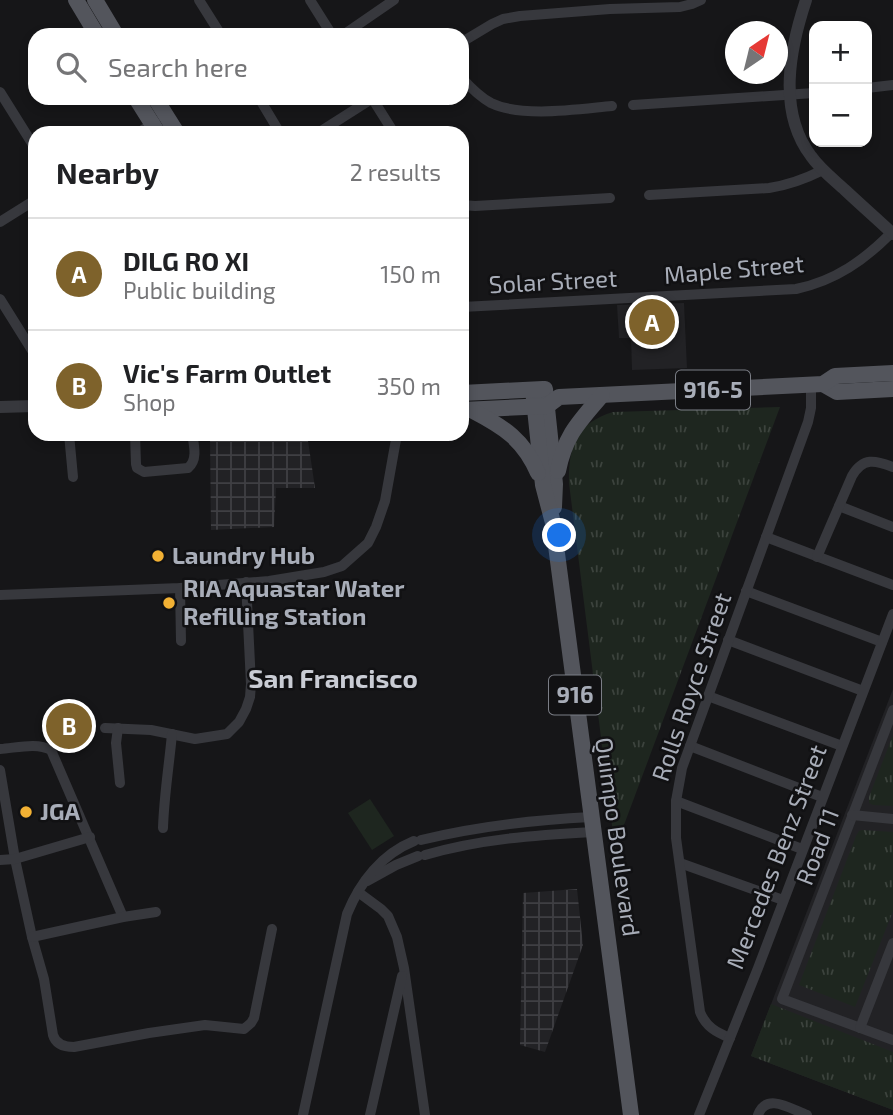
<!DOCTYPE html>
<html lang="en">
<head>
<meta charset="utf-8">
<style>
	:root { --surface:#fff; --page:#f6f6f6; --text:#202124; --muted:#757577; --line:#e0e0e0; --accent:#7e622b }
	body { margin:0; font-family:"Exo 2",sans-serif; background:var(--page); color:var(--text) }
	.controls { position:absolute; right:21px; top:21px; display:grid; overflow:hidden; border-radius:14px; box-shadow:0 4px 10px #0003 }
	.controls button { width:63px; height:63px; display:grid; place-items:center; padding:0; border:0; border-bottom:2px solid var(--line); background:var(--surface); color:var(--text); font:35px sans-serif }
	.compass { position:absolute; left:725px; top:21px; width:63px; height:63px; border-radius:50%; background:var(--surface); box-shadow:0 4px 10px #0003; rotate:35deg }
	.you { position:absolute; left:560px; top:536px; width:24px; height:24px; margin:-18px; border:5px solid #fff; border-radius:50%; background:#1a73e8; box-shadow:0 0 0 10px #1a73e833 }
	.badge { display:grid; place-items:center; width:46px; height:46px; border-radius:50%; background:var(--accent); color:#fff; font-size:23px; font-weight:700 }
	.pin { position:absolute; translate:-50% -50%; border:4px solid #fff; box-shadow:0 2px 7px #0006 }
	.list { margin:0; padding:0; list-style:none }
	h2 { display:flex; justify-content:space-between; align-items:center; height:91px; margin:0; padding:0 28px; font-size:30px }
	h2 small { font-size:23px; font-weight:400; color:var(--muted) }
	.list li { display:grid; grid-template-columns:46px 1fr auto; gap:21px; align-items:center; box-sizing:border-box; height:112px; padding:0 28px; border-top:2px solid var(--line) }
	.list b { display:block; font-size:26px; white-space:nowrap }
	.list p { margin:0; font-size:23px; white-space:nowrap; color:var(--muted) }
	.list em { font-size:23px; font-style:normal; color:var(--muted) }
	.icon { flex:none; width:38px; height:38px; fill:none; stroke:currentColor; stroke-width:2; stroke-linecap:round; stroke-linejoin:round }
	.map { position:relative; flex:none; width:893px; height:1115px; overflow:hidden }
	.search { position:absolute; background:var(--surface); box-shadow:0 4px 10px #0003; left:28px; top:28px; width:441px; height:77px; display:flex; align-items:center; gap:18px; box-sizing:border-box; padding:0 24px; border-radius:21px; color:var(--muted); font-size:26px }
	.panel { position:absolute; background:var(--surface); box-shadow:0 4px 10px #0003; left:28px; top:126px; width:441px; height:315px; border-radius:21px }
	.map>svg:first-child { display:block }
</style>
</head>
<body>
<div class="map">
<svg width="893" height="1115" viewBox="0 0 893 1115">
	<defs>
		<pattern id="industrial-grid" width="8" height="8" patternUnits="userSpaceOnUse" patternTransform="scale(1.75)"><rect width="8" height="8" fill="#222225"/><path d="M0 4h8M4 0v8" fill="none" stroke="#3f3f43"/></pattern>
		<pattern id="grass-tufts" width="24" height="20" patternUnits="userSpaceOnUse" patternTransform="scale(1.75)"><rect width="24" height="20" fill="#1e261f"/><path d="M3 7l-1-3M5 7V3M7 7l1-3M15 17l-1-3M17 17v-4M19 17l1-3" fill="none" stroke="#3c433d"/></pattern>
	</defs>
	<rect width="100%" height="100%" fill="#161618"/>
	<!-- built -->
	<g fill="#222225">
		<polygon points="684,303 687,368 632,370 631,338 619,338 617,305"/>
		<polygon points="893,689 893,1110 751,1056"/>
	</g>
	<!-- industrial -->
	<g fill="url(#industrial-grid)">
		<polygon points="210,434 307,434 315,488 276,488 274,527 211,530"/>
		<polygon points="577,889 583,945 545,1052 520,1045 523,893"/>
	</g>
	<!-- grass -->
	<g fill="url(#grass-tufts)">
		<path d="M780 407 615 849 569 483C568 448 576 423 613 412Z"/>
		<polygon points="893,735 893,806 873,805 869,803 869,797"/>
		<polygon points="862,830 893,832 893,911 855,1007 799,985 856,836 859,831"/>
		<polygon points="771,1004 893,1052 893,1110 751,1056"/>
	</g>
	<!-- park -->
	<polygon fill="#1e261f" points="370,799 394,836 372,850 348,813"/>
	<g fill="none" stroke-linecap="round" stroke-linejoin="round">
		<!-- minor -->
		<g stroke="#37383d" stroke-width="10">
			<polyline points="199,0 221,35"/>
			<polyline points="310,0 332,35"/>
			<polyline points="343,35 394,0"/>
			<polyline points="462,42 492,24 503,19 520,16 610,9 680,7 692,4 701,0"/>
			<path d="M462 78C470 87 480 97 491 103 522 118 579 109 612 106"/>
			<polyline points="867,88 893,85"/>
			<polyline points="0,92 35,148"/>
			<polyline points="259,98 280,133"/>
			<polyline points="372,98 394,133"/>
			<polyline points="633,105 814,93"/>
			<polyline points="138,133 155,122"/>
			<polyline points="318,133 373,98"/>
			<path d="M649 195 769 188C789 185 805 179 823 170"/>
			<polyline points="462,205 475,206 610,198"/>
			<polyline points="0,222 35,200"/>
			<polyline points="0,299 35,355"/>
			<path d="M462 307 796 289C835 281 865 260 893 231"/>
			<polyline points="69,434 73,477"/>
			<path d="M135 434 136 464 137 468 144 472 188 468C198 460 194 445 192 434"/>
			<polyline points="839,506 893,527"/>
			<polyline points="766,537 893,585"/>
			<path d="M817 557 852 476C863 457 875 460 893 467"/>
			<polyline points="180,588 181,641"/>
			<polyline points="746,591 882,642"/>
			<polyline points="0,595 180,588 269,581 324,572 342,566 368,543 376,527 385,501 397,434"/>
			<polyline points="728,640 863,691"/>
			<polyline points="708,696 842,746"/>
			<polyline points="893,710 782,999 893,1040"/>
			<polyline points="105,728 151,730 195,739 227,734 239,722 246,709 250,697 251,684 246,582"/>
			<polyline points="118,728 116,743 120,783"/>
			<polyline points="690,746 822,797"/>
			<path d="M0 749C16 748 37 742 51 750L123 917"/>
			<path d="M0 770 15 859 32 937 44 979 53 1035C56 1045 65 1047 74 1047L149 1033 205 1025 244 1029 251 1023 254 1018 272 929"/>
			<polyline points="676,801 802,849"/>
			<polyline points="852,815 893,819"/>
			<path d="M163 828C164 796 169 766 172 734"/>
			<path d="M421 840C478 826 532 820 591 817"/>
			<path d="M425 855C480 839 536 835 593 832"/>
			<polyline points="0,860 15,859 90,837"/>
			<polyline points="680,863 783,900"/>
			<polyline points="367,881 396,865 418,856"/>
			<polyline points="358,892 381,909 388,916 397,937 404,968 425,1115"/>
			<polyline points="32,937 123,917 156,912"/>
			<polyline points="860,1028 893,943"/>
			<path d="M730 1038C716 1032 706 1027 700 1012L676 838V801L682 768 808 422 811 408V385"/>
			<path d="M303 1115 347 914C360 882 382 854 414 841"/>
			<polyline points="370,1115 402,976"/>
			<polyline points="699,1115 758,968 893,614"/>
			<path d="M758 1115C766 1092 791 1109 807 1115"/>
		</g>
		<!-- tertiary -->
		<g stroke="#37383d" stroke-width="12">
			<path d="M806 0C790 48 777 111 811 156 820 169 833 179 845 190 861 205 877 219 893 234"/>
			<polyline points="0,407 35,406"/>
		</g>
		<!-- primary -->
		<g stroke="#53555c" stroke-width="16">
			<polyline points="76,0 97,35"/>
			<polyline points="95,0 116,35"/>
			<polyline points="136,98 158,133"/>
			<polyline points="155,98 177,133"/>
			<polyline points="823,384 837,392 893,389"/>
			<polyline points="545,389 555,484 554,507"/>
			<polyline points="533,390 543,485 553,523 631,1115"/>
			<polyline points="462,393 543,389"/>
			<polyline points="462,410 547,406 559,397 823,384 835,376 893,373"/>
			<path d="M473 411C504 427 524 440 538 473"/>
			<path d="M558 471C565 435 579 422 602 395"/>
		</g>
	</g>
	<!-- markers -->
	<g fill="#f2b134" stroke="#111113" stroke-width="2.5">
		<circle cx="158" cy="556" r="7"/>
		<circle cx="169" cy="603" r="7"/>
		<circle cx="26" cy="812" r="7"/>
	</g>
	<g text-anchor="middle" stroke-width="5" stroke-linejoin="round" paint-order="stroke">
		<!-- shield labels -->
		<g fill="#111113" stroke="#7b7e86" stroke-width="2">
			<rect x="676" y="370.5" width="74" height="39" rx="5"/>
			<rect x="549" y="675.5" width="52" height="39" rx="5"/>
		</g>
		<g font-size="23" font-weight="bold" fill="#a8adb8">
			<text x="713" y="398">916-5</text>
			<text x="575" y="703">916</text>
		</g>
		<!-- street labels -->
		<g font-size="24" fill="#a8adb8" stroke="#111113">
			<text transform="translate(734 270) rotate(-5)" y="8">Maple Street</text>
			<text transform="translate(553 282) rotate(-3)" y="8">Solar Street</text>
			<text transform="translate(692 687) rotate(-71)" y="8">Rolls Royce Street</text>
			<text transform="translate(617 837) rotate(82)" y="8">Quimpo Boulevard</text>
			<text transform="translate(818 847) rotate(-69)" y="8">Road 11</text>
			<text transform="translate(777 857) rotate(-69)" y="8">Mercedes Benz Street</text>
		</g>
		<!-- poi labels -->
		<g font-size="24" font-weight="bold" fill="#a8adb8" stroke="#111113" text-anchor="start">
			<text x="172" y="564">Laundry Hub</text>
			<text x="183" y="597">RIA Aquastar Water<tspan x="183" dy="28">Refilling Station</tspan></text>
			<text x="40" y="820">JGA</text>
		</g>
		<!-- neighbourhood labels -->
		<g font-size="26" font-weight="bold" fill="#c9ccd4" stroke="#111113">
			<text x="333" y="688">San Francisco</text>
		</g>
	</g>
</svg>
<div class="controls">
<button>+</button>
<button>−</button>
</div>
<svg class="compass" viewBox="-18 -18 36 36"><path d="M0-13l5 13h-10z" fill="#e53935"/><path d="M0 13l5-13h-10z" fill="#757577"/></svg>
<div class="you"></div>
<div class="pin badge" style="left:652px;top:322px">A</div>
<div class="pin badge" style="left:69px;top:726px">B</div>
<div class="search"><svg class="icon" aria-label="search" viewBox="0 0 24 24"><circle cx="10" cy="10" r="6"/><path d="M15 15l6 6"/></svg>Search here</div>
<section class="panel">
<h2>Nearby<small>2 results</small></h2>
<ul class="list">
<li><span class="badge">A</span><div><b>DILG RO XI</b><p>Public building</p></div><em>150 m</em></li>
<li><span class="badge">B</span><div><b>Vic's Farm Outlet</b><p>Shop</p></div><em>350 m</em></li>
</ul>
</section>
</div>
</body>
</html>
